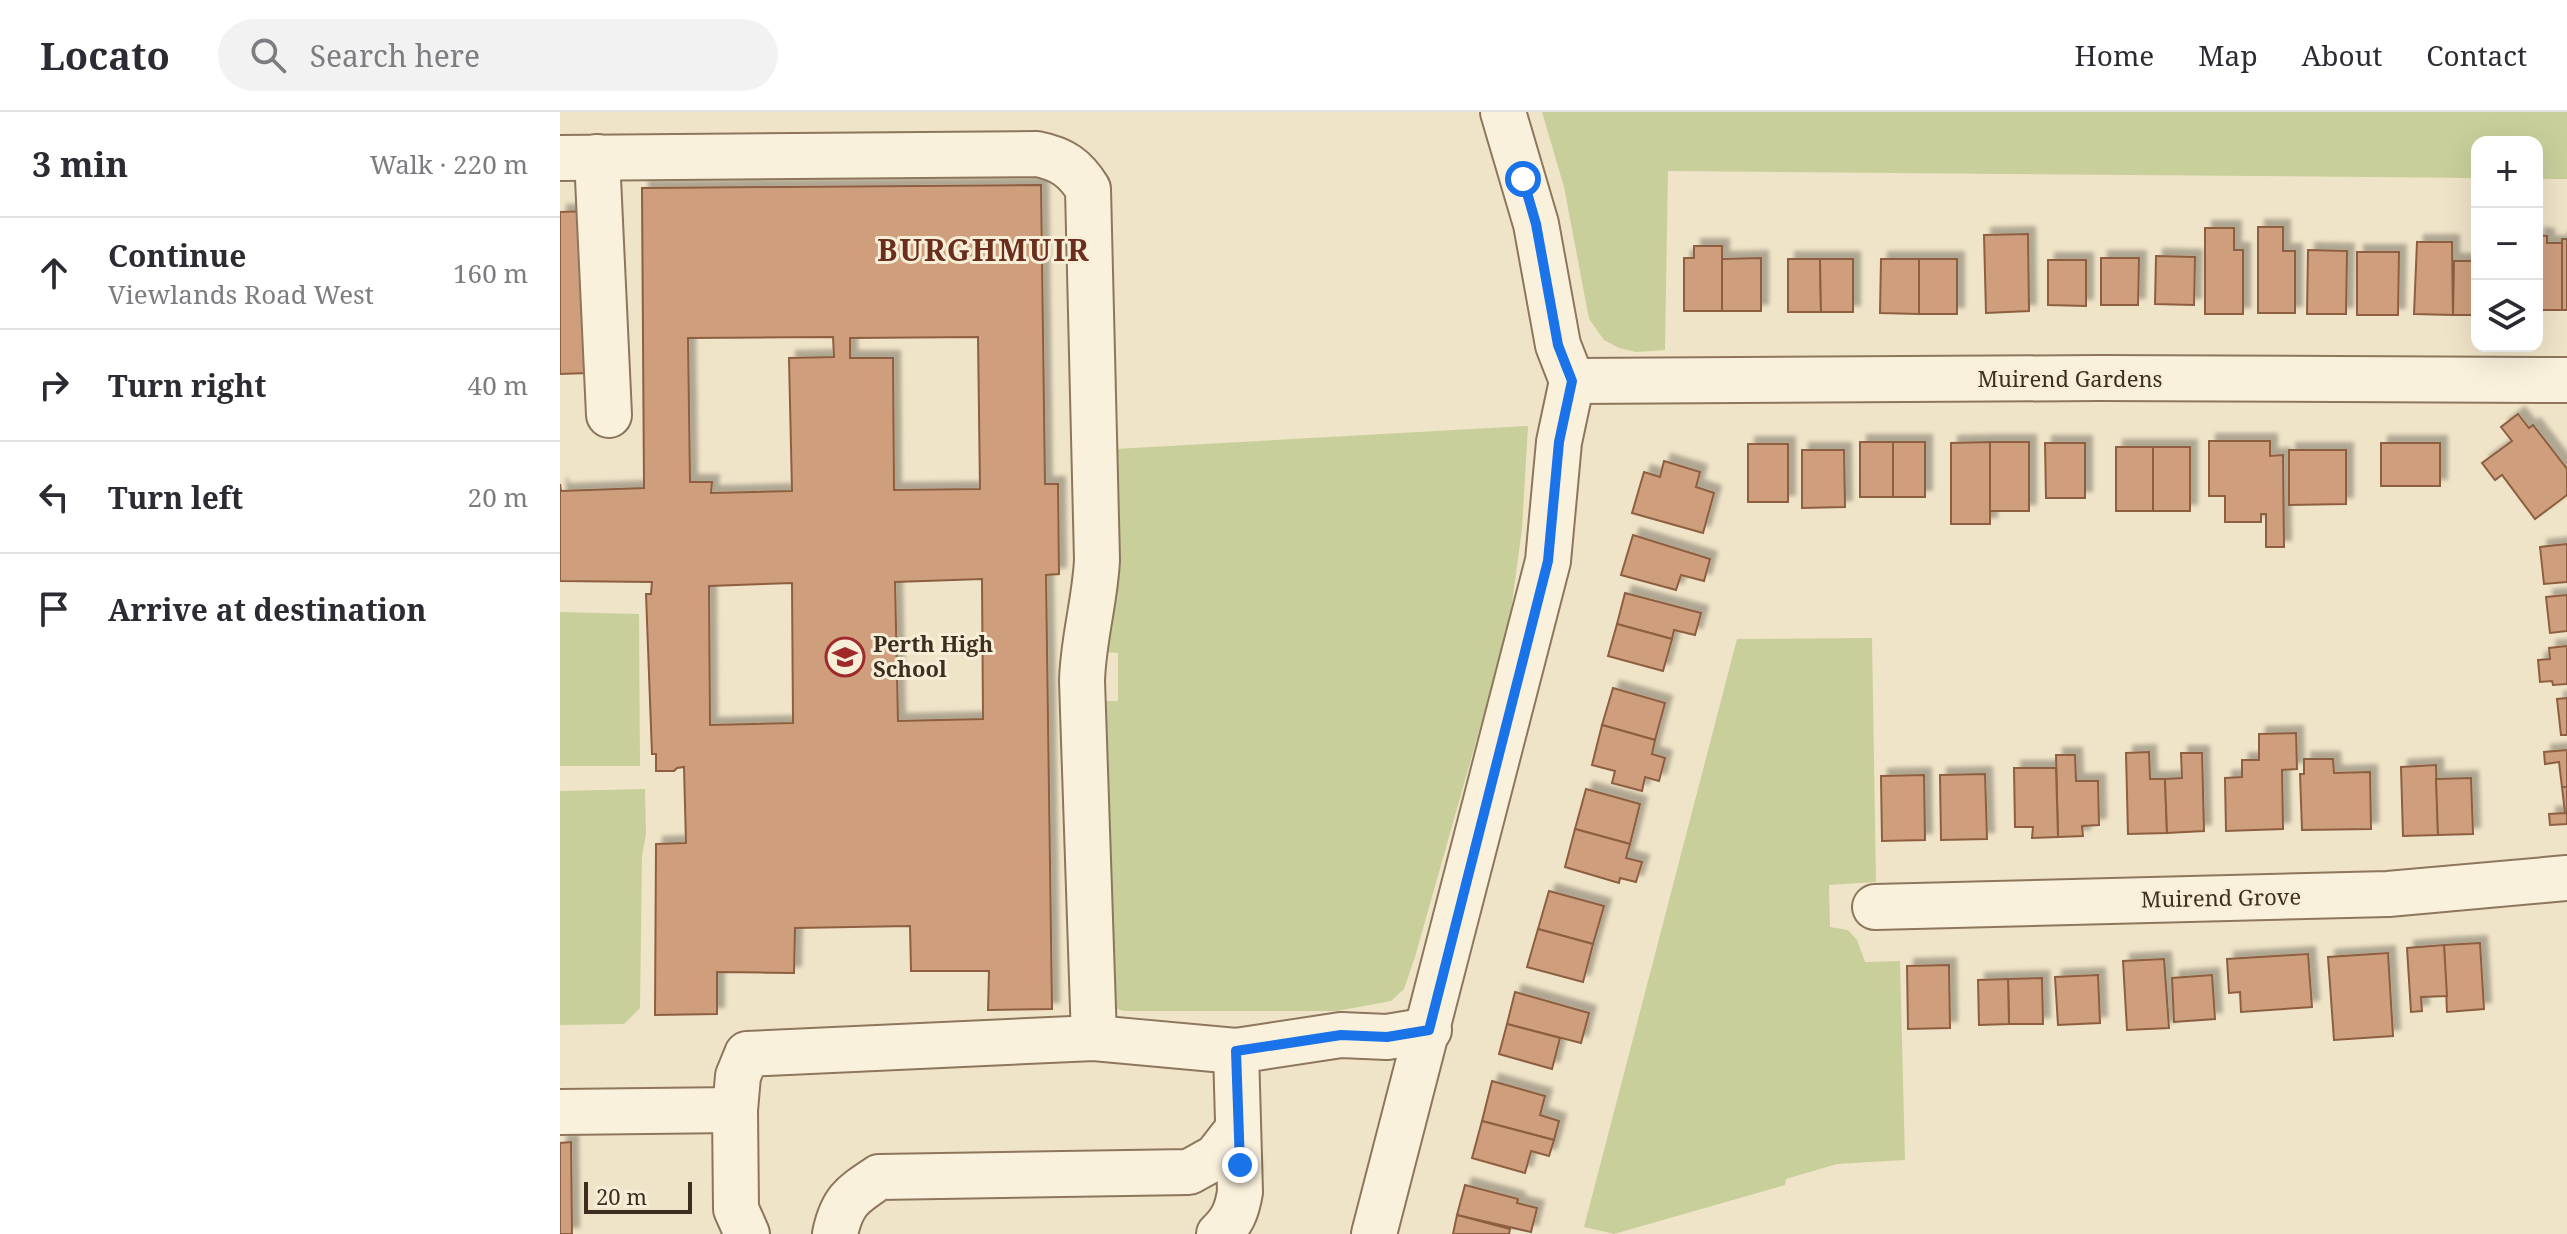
<!DOCTYPE html>
<html lang="en">
<head>
<meta charset="utf-8">
<style>
	:root { --surface:#fff; --page:#f2f2f3; --text:#2b2b33; --muted:#7c7c81; --line:#e1e1e2 }
	body { margin:0; font-family:"Noto Serif",serif; background:var(--page); color:var(--text) }
	.controls { position:absolute; right:24px; top:24px; display:grid; overflow:hidden; border-radius:16px; box-shadow:0 8px 32px #0002 }
	.controls button { width:72px; height:72px; display:grid; place-items:center; padding:0; border:0; border-bottom:2px solid var(--line); background:var(--surface); color:var(--text); font:40px sans-serif }
	.scale { position:absolute; left:24px; bottom:20px; width:108px; box-sizing:border-box; padding-left:8px; border:4px solid #3d2e20; border-top:0; font-size:22px; line-height:28px; white-space:nowrap; color:#3d2e20; -webkit-text-stroke:6px #f7eed8; paint-order:stroke }
	.stop { position:absolute; width:24px; height:24px; margin:-18px; border:6px solid #1a73e8; border-radius:50%; background:#fff }
	.stop.end { background:#1a73e8; border-color:#fff; box-shadow:0 2px 8px #0008 }
	.list { margin:0; padding:0; list-style:none }
	h2 { display:flex; justify-content:space-between; align-items:center; height:104px; margin:0; padding:0 32px; font-size:34px }
	h2 small { font-size:26px; font-weight:400; color:var(--muted) }
	.list li { display:grid; grid-template-columns:52px 1fr auto; gap:24px; align-items:center; box-sizing:border-box; height:112px; padding:0 32px; border-top:2px solid var(--line) }
	.list b { display:block; font-size:30px; white-space:nowrap }
	.list p { margin:0; font-size:26px; white-space:nowrap; color:var(--muted) }
	.list em { font-size:26px; font-style:normal; color:var(--muted) }
	.icon { flex:none; width:44px; height:44px; fill:none; stroke:currentColor; stroke-width:2; stroke-linecap:round; stroke-linejoin:round }
	.map { position:relative; flex:none; width:2007px; height:1122px; overflow:hidden }
	header { display:flex; align-items:center; gap:48px; box-sizing:border-box; height:112px; padding:0 40px; background:var(--surface); border-bottom:2px solid var(--line) }
	header strong { font-size:38px }
	nav { display:flex; gap:44px; margin-inline-start:auto; font-size:28px }
	.search { width:560px; height:72px; background:var(--page); display:flex; align-items:center; gap:20px; box-sizing:border-box; padding:0 28px; border-radius:44px; color:var(--muted); font-size:30px }
	main { display:flex }
	aside { flex:1; background:var(--surface) }
	.map>svg:first-child { display:block }
</style>
</head>
<body>
<header>
<strong>Locato</strong>
<div class="search"><svg class="icon" aria-label="search" viewBox="0 0 24 24"><circle cx="10" cy="10" r="6"/><path d="M15 15l6 6"/></svg>Search here</div>
<nav><a>Home</a><a>Map</a><a>About</a><a>Contact</a></nav>
</header>
<main>
<aside>
<h2>3 min<small>Walk · 220 m</small></h2>
<ul class="list">
<li><svg class="icon" aria-label="ahead" viewBox="0 0 24 24"><path d="M12 20V5M6 11l6-6 6 6"/></svg><div><b>Continue</b><p>Viewlands Road West</p></div><em>160 m</em></li>
<li><svg class="icon" aria-label="right" viewBox="0 0 24 24"><path d="M7 20v-9h11M14 6l5 5-5 5"/></svg><div><b>Turn right</b></div><em>40 m</em></li>
<li><svg class="icon" aria-label="left" viewBox="0 0 24 24"><path d="M17 20v-9H6M10 6l-5 5 5 5"/></svg><div><b>Turn left</b></div><em>20 m</em></li>
<li><svg class="icon" aria-label="arrive" viewBox="0 0 24 24"><path d="M6 21V4h12l-3 4 3 4H6"/></svg><div><b>Arrive at destination</b></div></li>
</ul>
</aside>
<div class="map">
<svg width="2007" height="1122" viewBox="0 0 2007 1122">
	<defs>
		<filter id="shadow"><feDropShadow dx="7" dy="-7" stdDeviation="2" flood-color="#0004"/></filter>
	</defs>
	<rect width="100%" height="100%" fill="#f0e4c8"/>
	<!-- green -->
	<g fill="#c9cf9b">
		<polygon points="982,0 2007,0 2007,67 1977,67 1977,30 1917,30 1917,66 1108,59 1105,238 1076,240 1059,236 1044,228 1029,207 1004,75"/>
		<polygon points="968,314 962,417 949,513 855,845 844,877 831,889 777,899 564,899 553,896 544,589 558,589 558,541 543,540 555,337"/>
		<polygon points="0,500 79,502 80,654 0,654"/>
		<polygon points="1312,526 1316,770 1269,773 1270,815 1288,818 1297,828 1305,850 1340,849 1345,1048 1277,1052 1226,1067 1225,1073 1054,1122 1024,1115 1177,527"/>
		<polygon points="85,677 86,722 82,744 80,896 64,912 0,913 0,679"/>
	</g>
	<!-- building -->
	<g fill="#cf9f7d" stroke="#8d5f41" stroke-width="2" fill-rule="evenodd" filter="url(#shadow)">
		<path d="M481 73 485 372H498L499 462 486 463 492 897 428 898 429 859H351L350 814 235 816 234 861 157 860V902L95 903 96 732 126 731 124 655 117 656 114 659H96V642H92L86 482H91L92 470 0 469V372L1 379 84 376 82 76ZM273 225 274 245 229 246 232 379 151 381 152 370H130L128 226ZM418 225 420 377 334 378 333 246H290V226ZM422 467 423 607 338 609 335 470ZM232 471 233 611 150 613 149 474Z"/>
		<polygon points="27,99 28,261 0,262 0,100"/>
		<polygon points="1698,115 1723,115 1723,139 1735,139 1735,201 1698,201"/>
		<polygon points="1645,116 1674,116 1674,138 1683,138 1683,202 1645,202"/>
		<polygon points="1468,122 1469,199 1426,201 1424,123"/>
		<polygon points="1977,123 1987,124 1987,131 2002,131 2002,198 1977,198"/>
		<rect x="2002" y="127" width="5" height="71"/>
		<polygon points="1857,130 1892,130 1893,203 1854,202"/>
		<polygon points="1134,134 1162,134 1162,199 1124,199 1124,146 1134,146"/>
		<polygon points="1748,138 1787,139 1786,202 1747,202"/>
		<polygon points="1912,138 1917,138 1917,203 1893,203 1894,149 1912,149"/>
		<polygon points="1797,140 1839,140 1838,203 1797,203"/>
		<polygon points="1596,144 1635,145 1634,193 1595,192"/>
		<polygon points="1201,146 1201,199 1162,199 1162,147"/>
		<polygon points="1541,146 1579,146 1578,193 1541,193"/>
		<polygon points="1228,147 1260,147 1261,200 1228,200"/>
		<polygon points="1260,147 1293,147 1293,200 1261,200"/>
		<polygon points="1321,147 1359,147 1359,202 1320,201"/>
		<rect x="1359" y="147" width="38" height="55"/>
		<polygon points="1488,148 1526,148 1526,194 1488,193"/>
		<polygon points="1958,302 1969,316 1973,313 2007,357 2007,383 1975,407 1942,363 1935,368 1922,351 1952,329 1941,315"/>
		<polygon points="1649,329 1710,329 1710,344 1723,343 1724,435 1706,435 1706,402 1701,402 1701,410 1665,410 1665,384 1649,384"/>
		<rect x="1300" y="330" width="33" height="55"/>
		<rect x="1333" y="330" width="32" height="55"/>
		<rect x="1430" y="330" width="39" height="69"/>
		<polygon points="1430,330 1430,412 1391,412 1391,331"/>
		<polygon points="1485,331 1525,331 1525,386 1486,386"/>
		<rect x="1821" y="331" width="59" height="43"/>
		<rect x="1188" y="332" width="40" height="58"/>
		<rect x="1556" y="335" width="37" height="64"/>
		<rect x="1593" y="335" width="37" height="64"/>
		<polygon points="1242,338 1284,338 1285,395 1242,396"/>
		<polygon points="1729,338 1786,338 1786,392 1729,393"/>
		<polygon points="1104,349 1140,360 1136,375 1154,381 1143,421 1072,401 1084,360 1100,365"/>
		<polygon points="1073,423 1150,447 1144,469 1121,463 1116,478 1061,463"/>
		<polygon points="2007,432 2007,470 1984,472 1980,435"/>
		<polygon points="1065,481 1141,501 1135,523 1114,518 1112,527 1057,512"/>
		<polygon points="2007,483 2007,519 1990,521 1986,485"/>
		<polygon points="1057,512 1112,527 1103,559 1048,544"/>
		<polygon points="2007,534 2007,572 1993,573 1992,569 1980,570 1978,548 1990,547 1989,536"/>
		<polygon points="1053,576 1105,591 1095,628 1042,613"/>
		<polygon points="2007,586 2007,623 2001,623 1997,587"/>
		<polygon points="1042,613 1095,628 1092,642 1105,646 1099,669 1085,665 1082,679 1052,671 1055,659 1032,653"/>
		<polygon points="1736,621 1737,657 1722,658 1723,717 1666,719 1665,666 1682,665 1682,648 1699,648 1699,622"/>
		<polygon points="2007,638 2007,675 2002,675 1999,650 1985,652 1984,640"/>
		<polygon points="1589,640 1590,667 1605,667 1607,721 1568,722 1566,641"/>
		<polygon points="1621,641 1642,641 1644,719 1607,721 1605,667 1622,666"/>
		<polygon points="1496,643 1515,643 1516,669 1538,669 1539,713 1522,714 1523,724 1498,725"/>
		<polygon points="1744,647 1773,647 1774,661 1810,660 1811,717 1742,718 1740,662 1744,662"/>
		<polygon points="1876,653 1878,723 1843,724 1841,655"/>
		<polygon points="1454,656 1496,656 1498,725 1472,726 1473,715 1455,715"/>
		<polygon points="1425,662 1427,727 1381,728 1380,663"/>
		<polygon points="1364,663 1365,728 1322,729 1321,664"/>
		<polygon points="1911,666 1913,722 1878,723 1876,667"/>
		<polygon points="2002,675 2007,675 2007,712 1990,713 1989,702 2005,701"/>
		<polygon points="1026,677 1080,692 1070,732 1015,717"/>
		<polygon points="1015,717 1070,732 1066,746 1082,750 1076,770 1060,766 1059,771 1005,755"/>
		<polygon points="989,779 1044,794 1033,832 978,817"/>
		<polygon points="978,817 1033,832 1023,870 967,855"/>
		<polygon points="1920,831 1924,897 1887,900 1884,833"/>
		<polygon points="1884,833 1887,884 1861,885 1862,899 1851,900 1847,836"/>
		<polygon points="1828,841 1833,924 1774,928 1768,845"/>
		<polygon points="1748,842 1752,895 1681,900 1680,880 1669,881 1667,847"/>
		<polygon points="1604,847 1609,916 1567,918 1563,849"/>
		<polygon points="1389,853 1390,916 1348,917 1347,854"/>
		<polygon points="1538,863 1540,911 1498,913 1495,865"/>
		<polygon points="1652,863 1655,907 1614,910 1612,866"/>
		<polygon points="1482,866 1483,912 1449,912 1448,867"/>
		<polygon points="1448,867 1449,912 1419,913 1418,868"/>
		<polygon points="955,880 1029,901 1021,931 947,912"/>
		<polygon points="947,912 1000,926 992,957 939,942"/>
		<polygon points="932,969 985,984 980,1003 999,1009 994,1028 922,1009"/>
		<polygon points="922,1009 994,1028 989,1044 971,1039 965,1061 912,1046"/>
		<polygon points="11,1030 12,1122 0,1122 0,1031"/>
		<polygon points="905,1073 958,1087 957,1091 977,1096 971,1120 897,1103"/>
		<polygon points="897,1103 950,1117 949,1122 893,1122"/>
	</g>
	<g fill="none" stroke-linecap="round" stroke-linejoin="round">
		<!-- minor casing -->
		<g stroke="#8d765c" stroke-width="48">
			<g id="minor">
				<polyline points="37,45 49,303"/>
				<path d="M0 46 477 42C502 47 515 56 528 77L537 448C535 489 523 528 522 569L534 926"/>
				<polyline points="1012,269 1539,266 2007,268"/>
				<polyline points="1315,795 1828,782 2007,766"/>
				<polyline points="0,1000 175,998"/>
				<polyline points="187,1122 176,1097 175,998 178,964 187,942 534,926 676,939 781,923 827,925 869,918"/>
				<path d="M275 1122C282 1089 292 1083 319 1065L629 1060 656 1045 677 1018"/>
				<path d="M659 1122C673 1109 677 1098 680 1080L676 939"/>
				<polyline points="814,1122 988,449 999,330 1012,269 998,233 976,112 943,0"/>
			</g>
		</g>
		<!-- minor -->
		<use href="#minor" stroke="#faf1dc" stroke-width="44"/>
	</g>
	<g fill="none" stroke-linecap="round" stroke-linejoin="round">
		<!-- route -->
		<polyline stroke="#1a73e8" stroke-width="10" points="680,1053 676,939 781,923 827,925 869,918 988,449 999,330 1012,269 998,233 976,112 963,67"/>
	</g>
	<!-- icons -->
	<defs>
		<g id="school-ring" transform="scale(2)"><circle r="9.5" fill="#f7eed8" stroke="#9e2a2b" stroke-width="1.5"/><path d="M0-5L7-2L0 1L-7-2ZM-4 1L0 2.5L4 1V4Q0 6-4 4Z" fill="#9e2a2b"/></g>
	</defs>
	<g fill-rule="evenodd">
		<use href="#school-ring" x="285" y="545"/>
	</g>
	<g text-anchor="middle" stroke-width="6" stroke-linejoin="round" paint-order="stroke">
		<!-- street labels -->
		<g font-size="22" fill="#3d2e20" stroke="#f7eed8">
			<text x="1510" y="275">Muirend Gardens</text>
			<text transform="translate(1661 786) rotate(-1)" y="8">Muirend Grove</text>
		</g>
		<!-- poi labels -->
		<g font-size="22" font-weight="bold" fill="#3d2e20" stroke="#f7eed8" text-anchor="start">
			<text x="313" y="540">Perth High<tspan x="313" dy="25">School</tspan></text>
		</g>
		<!-- district labels -->
		<g font-size="30" font-weight="bold" letter-spacing="2" fill="#6b2e1e" stroke="#f7eed8">
			<text x="424" y="149">BURGHMUIR</text>
		</g>
	</g>
</svg>
<div class="controls">
<button>+</button>
<button>−</button>
<button><svg class="icon" aria-label="layers" viewBox="0 0 24 24"><path d="M12 4l9 5-9 5-9-5zM3 14l9 5 9-5"/></svg></button>
</div>
<div class="scale">20 m</div>
<div class="stop" style="left:963px;top:67px"></div>
<div class="stop end" style="left:680px;top:1053px"></div>
</div>
</main>
</body>
</html>
